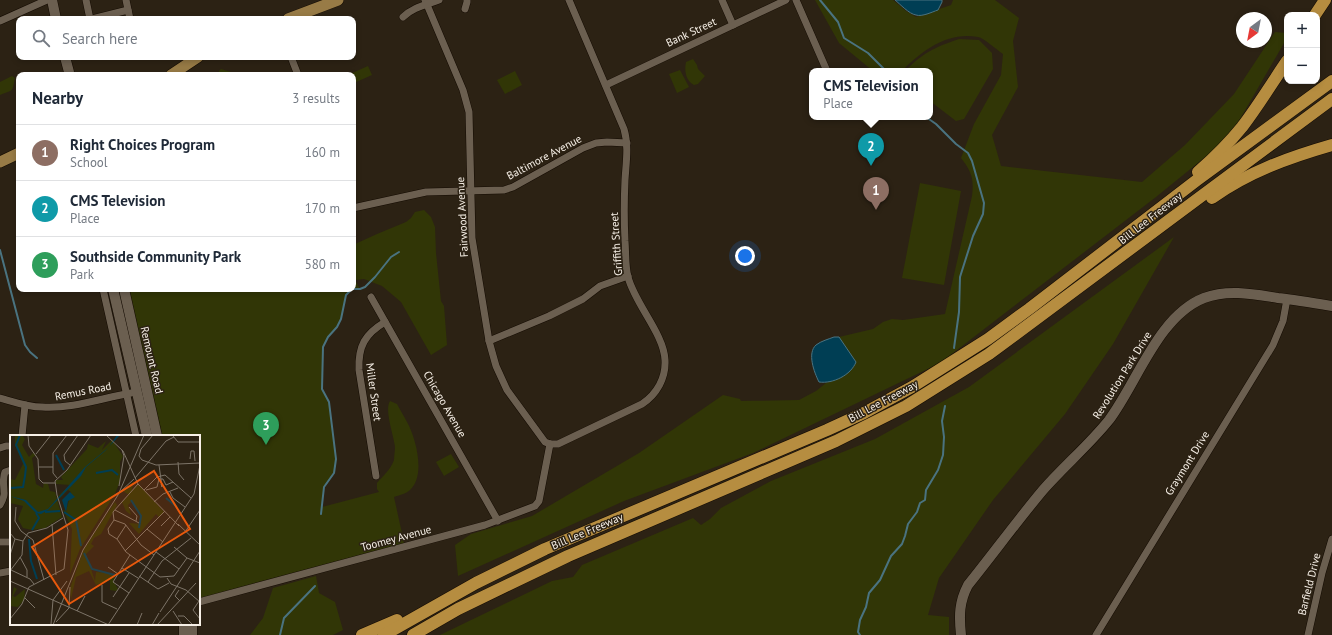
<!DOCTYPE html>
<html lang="en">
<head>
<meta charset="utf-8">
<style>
	:root { --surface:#fff; --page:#f6f6f7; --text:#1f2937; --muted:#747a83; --line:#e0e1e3; --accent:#7e5f57 }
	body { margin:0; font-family:"PT Sans",sans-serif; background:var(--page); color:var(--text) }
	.controls { position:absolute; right:12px; top:12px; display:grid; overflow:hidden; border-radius:8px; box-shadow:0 2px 6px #0003 }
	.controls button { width:36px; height:36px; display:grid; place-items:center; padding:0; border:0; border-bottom:1px solid var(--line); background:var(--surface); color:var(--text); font:20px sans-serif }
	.compass { position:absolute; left:1236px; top:12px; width:36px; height:36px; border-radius:50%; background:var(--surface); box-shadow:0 2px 6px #0003; rotate:212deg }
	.you { position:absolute; left:745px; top:256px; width:14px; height:14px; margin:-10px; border:3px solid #fff; border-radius:50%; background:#1a73e8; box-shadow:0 0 0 6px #1a73e833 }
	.badge { display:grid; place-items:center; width:26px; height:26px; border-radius:50%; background:var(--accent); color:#fff; font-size:13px; font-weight:700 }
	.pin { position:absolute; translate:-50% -33px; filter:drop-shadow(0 1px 2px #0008) }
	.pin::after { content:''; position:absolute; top:21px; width:14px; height:12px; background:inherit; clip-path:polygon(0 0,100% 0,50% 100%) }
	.popup { position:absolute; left:809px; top:68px; width:124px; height:52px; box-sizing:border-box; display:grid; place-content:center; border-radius:8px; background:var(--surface); filter:drop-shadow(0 1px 3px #0005); font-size:13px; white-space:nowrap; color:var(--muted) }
	.popup b { font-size:15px; color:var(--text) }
	.popup::after { content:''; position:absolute; left:50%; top:100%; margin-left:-8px; border:8px solid transparent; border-top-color:var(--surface) }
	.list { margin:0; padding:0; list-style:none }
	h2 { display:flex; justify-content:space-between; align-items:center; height:52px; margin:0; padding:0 16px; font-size:17px }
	h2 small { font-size:13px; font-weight:400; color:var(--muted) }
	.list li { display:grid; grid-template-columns:26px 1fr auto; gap:12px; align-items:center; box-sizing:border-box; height:56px; padding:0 16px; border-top:1px solid var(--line) }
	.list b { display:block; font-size:15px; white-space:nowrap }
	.list p { margin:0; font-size:13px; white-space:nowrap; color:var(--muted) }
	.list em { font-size:13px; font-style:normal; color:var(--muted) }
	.icon { flex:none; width:22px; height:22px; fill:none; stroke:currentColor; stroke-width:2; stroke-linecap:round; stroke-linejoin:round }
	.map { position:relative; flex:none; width:1332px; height:635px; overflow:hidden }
	.search { position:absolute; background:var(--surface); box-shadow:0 2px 6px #0003; left:16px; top:16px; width:340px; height:44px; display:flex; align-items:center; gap:10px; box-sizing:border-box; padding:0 14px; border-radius:8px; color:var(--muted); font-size:15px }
	.panel { position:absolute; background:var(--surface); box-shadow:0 2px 6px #0003; left:16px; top:72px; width:340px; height:220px; border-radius:8px }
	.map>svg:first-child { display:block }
</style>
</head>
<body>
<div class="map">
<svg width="1332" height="635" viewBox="0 0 1332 635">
	<rect width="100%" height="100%" fill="#2c2214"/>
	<!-- green -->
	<g fill="#313606">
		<path d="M815 0H893L906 11 916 17 951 5 953 0H995L1019 18 1013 41 1018 87 992 135 1001 166 1142 182 1185 145 1234 94 1275 32 1287 33V38L1240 119 1220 145 1156 197 940 363 753 453 624 501 458 576 455 545 471 534 532 516 639 453 723 395 740 399 741 401 799 400 816 391 826 383 840 378 856 362 839 337 873 329 883 322 892 319 903 320 945 314 972 196C974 179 972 172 961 158L974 124 1001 75 1003 54C997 50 984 38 978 37 948 31 921 51 902 71H873L839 43Z"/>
		<path d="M959 39 979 40 992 53 993 69 964 119 956 121 930 101V71H905C923 53 935 47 959 39Z"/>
		<path d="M693 59 697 65 698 69 705 76 698 84 694 85C686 81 684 71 686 62Z"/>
		<polygon points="368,66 372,75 354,83 353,75 351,75 350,74"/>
		<polygon points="221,69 231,72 234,75 218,75 219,71"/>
		<polygon points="680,70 689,87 677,93 669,74"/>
		<polygon points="515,71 522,85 505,94 497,80"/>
		<path d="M12 76 15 78C12 93 14 89 0 95V82Z"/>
		<polygon points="920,183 961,191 944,285 902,278"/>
		<path d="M424 210 431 217 435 227 436 253 441 301 444 306 447 345 431 355 401 302 382 286 364 279 355 280 360 289H352L346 295 341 319 337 327 328 337 323 347 322 389 329 402 336 459 334 473 324 487 322 507 379 492 377 489V483C383 476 391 469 394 460 394 456 395 451 395 447 394 436 384 410 390 401L397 404C400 410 404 416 407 422 416 438 426 476 410 490 406 494 399 495 394 497L405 547 199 602V436H157L124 289H353V245L377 234 406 222 411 218 415 212Z"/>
		<polygon points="1174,237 1113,344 1065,414 993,500 939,578 928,615 949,617 949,635 440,635 552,581 573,577 582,565 693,518 701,525 710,519 721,508 771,481 875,439 969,387"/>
		<polygon points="451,454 459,467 444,476 436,462"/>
		<polygon points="316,576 319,593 335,602 343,630 333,635 250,635 263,618 273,588"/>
	</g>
	<!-- water -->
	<g fill="#003e54" stroke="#4a7380">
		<path d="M895 0H942V2L938 10C932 12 922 17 916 15 909 14 900 4 895 0Z"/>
		<path d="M834 337H839L856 362C851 375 833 384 819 382 814 372 807 353 816 345 821 341 829 339 834 337Z"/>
	</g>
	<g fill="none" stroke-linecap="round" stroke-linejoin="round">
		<!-- stream -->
		<g stroke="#4a7380" stroke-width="2">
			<polyline points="820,0 838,22 844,38 868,53 886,71"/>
			<polyline points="926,117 936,124 956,144 968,153 972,161 984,203 983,214 973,236 960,277 959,312 954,348"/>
			<polyline points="0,250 25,345 30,352 37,358"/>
			<polyline points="321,514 324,487 334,473 336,459 329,402 322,389 323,347 328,337 337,327 341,319 346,295 352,289 360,289 365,287 375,277 391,257 399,252"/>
			<polyline points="280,635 284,618 315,586"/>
			<polyline points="860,635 858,632 860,620 866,607 869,593 880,580 891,556 902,544 905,536 908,524 917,512 920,503 925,500 926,490 938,470 943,455 944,437 942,421 945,406"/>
		</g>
		<!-- street casing -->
		<g stroke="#140b02" stroke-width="8">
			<g id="street">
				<polyline points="86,0 90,19"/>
				<polyline points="126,0 130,19"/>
				<polyline points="425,0 463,90 469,112 472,238 489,341 496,366 507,390 545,442 550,444"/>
				<polyline points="722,0 733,25"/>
				<polyline points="796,0 827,71"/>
				<polyline points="465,9 467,2 467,0"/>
				<path d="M403 17C413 7 426 5 439 0"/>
				<polyline points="92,19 128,10"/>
				<polyline points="0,21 47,0"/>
				<polyline points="291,57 298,75"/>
				<polyline points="606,85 786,0"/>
				<polyline points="353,208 426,192 504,190 513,187 583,148 596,143 607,142 627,143"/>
				<polyline points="103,289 136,436"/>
				<polyline points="371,297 498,521"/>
				<polyline points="489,341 549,316 583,299 600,286 628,276"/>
				<path d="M0 398C14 402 28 407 42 407 72 409 102 398 131 393"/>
				<polyline points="22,436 25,405"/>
				<path d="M550 444H558L642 404C657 394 666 378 665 360 664 334 635 304 628 277 625 266 626 253 625 241 624 221 624 201 625 180 626 163 629 146 624 129L569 0"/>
				<polyline points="0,448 6,446 11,446"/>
				<path d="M376 476 359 370C358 346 365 334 385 322"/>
				<path d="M0 505C2 501 5 496 4 492 4 485 2 479 5 472L11 470"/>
				<polyline points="0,542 11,542"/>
				<polyline points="0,573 11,571"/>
				<polyline points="199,602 485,525 535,506 539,501 550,444"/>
				<polyline points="1096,635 1273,345 1283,321 1287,299"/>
				<polyline points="1308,635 1322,573 1332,539"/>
			</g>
		</g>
		<!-- secondary casing -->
		<g stroke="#140b02" stroke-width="11">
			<g id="secondary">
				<polyline points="52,0 56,19"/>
				<polyline points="65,57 69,72 68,75"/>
				<polyline points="113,289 147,436"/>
				<polyline points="124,289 157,436"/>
				<polyline points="184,624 184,635"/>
				<polyline points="192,624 192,635"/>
				<path d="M961 635C959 616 959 602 968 585 993 554 1017 521 1043 490 1064 466 1089 445 1109 420 1137 383 1158 316 1204 298 1228 289 1253 294 1278 298 1296 300 1314 303 1332 306"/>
			</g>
		</g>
		<!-- primary casing -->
		<g stroke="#140b02" stroke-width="12">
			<g id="primary">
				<polyline points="288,19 338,0"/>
				<polyline points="171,75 198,57"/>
				<polyline points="0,162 19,153"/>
			</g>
		</g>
		<!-- highway casing -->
		<g stroke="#140b02" stroke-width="13">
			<g id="highway">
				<polyline points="1315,15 1325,0"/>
				<path d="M1198 172C1214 158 1229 143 1242 127 1258 106 1272 83 1287 61"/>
				<path d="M1212 198C1248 172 1290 157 1332 145"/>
				<polyline points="362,635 397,620"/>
				<polyline points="384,635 476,583 545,549 827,430 864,413 912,387 988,339 1029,309 1197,180 1332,81"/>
				<polyline points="413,635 458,609 568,556 836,441 906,406 989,354 1332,99"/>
			</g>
		</g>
		<!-- street -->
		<use href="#street" stroke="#6b5f50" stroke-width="7"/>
		<!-- secondary -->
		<use href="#secondary" stroke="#6b5f50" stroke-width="10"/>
		<!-- primary -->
		<use href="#primary" stroke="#987b46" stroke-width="11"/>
		<!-- highway -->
		<use href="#highway" stroke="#b68d40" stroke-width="12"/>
	</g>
	<g text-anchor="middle" stroke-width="3" stroke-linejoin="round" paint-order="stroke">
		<!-- street labels -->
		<g font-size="11" fill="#f7f0e7" stroke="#2c2214">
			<text transform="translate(691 32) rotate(-25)" y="4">Bank Street</text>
			<text transform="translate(544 157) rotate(-28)" y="4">Baltimore Avenue</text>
			<text transform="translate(462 217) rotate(-93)" y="4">Fairwood Avenue</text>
			<text transform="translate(1150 218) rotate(-38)" y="4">Bill Lee Freeway</text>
			<text transform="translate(616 244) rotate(-94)" y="4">Griffith Street</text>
			<text transform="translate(152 360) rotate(77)" y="4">Remount Road</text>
			<text transform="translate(1122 375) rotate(-58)" y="4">Revolution Park Drive</text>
			<text transform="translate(83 391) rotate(-11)" y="4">Remus Road</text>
			<text transform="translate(374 392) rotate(82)" y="4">Miller Street</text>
			<text transform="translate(883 401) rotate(-28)" y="4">Bill Lee Freeway</text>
			<text transform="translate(445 404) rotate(60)" y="4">Chicago Avenue</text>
			<text transform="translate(1187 463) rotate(-58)" y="4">Graymont Drive</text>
			<text transform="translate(587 531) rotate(-23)" y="4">Bill Lee Freeway</text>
			<text transform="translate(396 538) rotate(-15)" y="4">Toomey Avenue</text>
			<text transform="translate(1309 584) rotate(-76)" y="4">Barfield Drive</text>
		</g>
	</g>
	<!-- overview -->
	<g transform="translate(10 435)">
		<rect width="190" height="190" fill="#2c2214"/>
		<path d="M5 0H12L15 4 12 10 19 22 23 18 26 20 22 23 26 49 33 53 34 48 38 49 40 56 45 57 52 82 35 93 22 95 13 93 8 84 13 71 0 68V44L5 45 13 29 5 10ZM102 5 113 21 110 27V46L105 59 70 114 60 139 62 94 53 75 56 76 61 57 58 55 50 63 48 61 60 50 46 49V45H53L51 42 77 14 78 9 88 13 96 6 92 15ZM123 47 122 56 128 49 154 77 149 82 146 79 129 99 119 88 131 89 130 79 122 66 118 70 121 80 116 76 112 67 119 60 113 56ZM105 67 107 70 91 99 84 103 81 109 84 111 76 119 85 146 86 137 101 138 106 140 103 146 108 154 106 156 100 155V145L86 150 79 136 66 142 61 164 60 153 74 114ZM4 152 7 154 3 161 5 162 15 154 14 165 8 172 0 171Z" fill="#313606"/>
		<path d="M107 0H110L95 16 76 32 71 41 38 75 31 79 26 78 14 66 0 61 16 65 28 77 38 74 75 32 99 12ZM60 57 65 62 58 66 56 77 52 65Z" fill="#003e54"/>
		<path fill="none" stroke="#003e54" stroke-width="2" d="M46 20 54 35M86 38 102 35 108 40M0 53 13 52 15 41 16 32 6 10 10 0M156 63 167 72M121 65 131 81 129 93M35 77 50 76M54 77 66 85 71 111M22 95 29 83 26 78M19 104 21 126 27 144M74 118 82 134 105 140"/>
		<path fill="none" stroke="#7d7468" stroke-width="1" d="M18 0 19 11 28 24 29 44 33 48H45M96 0 113 16 128 49 169 91M143 0 131 14 129 21 132 25 146 30 190 28M163 1 168 7H190M26 19 41 0M180 24 181 16H184L185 26M168 27 169 39 174 45M60 30 55 26 54 20 68 0M149 30 152 52 151 49M28 32H43M47 43 43 38V18L57 0M125 43 156 6 164 2M109 51 114 21 112 15M134 55 147 42 155 40 181 63M136 55 147 52 149 44H153L156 50 163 47M111 56 124 44M160 57 163 63 175 72M144 67 153 59 168 53M6 72 5 86 11 96 23 105 34 145M119 72 127 81 126 86M105 75 129 88M104 85 98 94 99 99 107 104 116 117 150 142 164 141 177 123M104 85 115 89 131 110 144 120M104 85 103 77 128 49M42 89 46 140M168 89 190 110M151 91 160 82M137 94 153 107M175 97 190 75M0 98 5 104 13 106M107 104 116 90M164 112 177 123 190 128M115 116 155 76M146 117 169 134M0 120 5 104M10 122 17 135V142M98 132 108 139M112 133 128 143M1 135 20 144 24 149M0 136 12 120 13 106 18 98 37 93 53 83M129 141 148 154 159 148M157 143 161 149 176 155 190 167M0 146 99 190M138 147 152 126 181 103M92 150V167L107 174M169 155 165 161 170 166M119 158 103 147 120 120M103 162 119 138M15 163 25 173M189 166 183 175 190 184M67 176 75 161M163 176 172 190M150 177 190 116M168 181H174L183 190M0 184 12 169 19 152 54 134 58 95 47 60 45 46 57 35 81 0M46 187 59 173 60 152M41 189 43 165 57 146M43 190 73 115 108 60 134 0M98 190 184 59 190 30M127 190 132 178M142 190 149 178M147 190 186 148"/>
		<path fill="#e8590c" fill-opacity="0.15" stroke="#e8590c" stroke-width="2" d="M144 36 180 94 59 169 22 112Z"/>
		<rect width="190" height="190" fill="none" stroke="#f7f0e7" stroke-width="2"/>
	</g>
</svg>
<div class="controls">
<button>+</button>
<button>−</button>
</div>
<svg class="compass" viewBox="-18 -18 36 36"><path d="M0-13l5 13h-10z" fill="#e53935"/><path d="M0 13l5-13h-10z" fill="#747a83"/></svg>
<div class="you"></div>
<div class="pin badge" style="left:876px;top:210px;background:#8d6e63">1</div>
<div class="pin badge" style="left:871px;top:166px;background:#0f9aa8">2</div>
<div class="popup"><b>CMS Television</b>Place</div>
<div class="pin badge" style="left:266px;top:445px;background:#2e9e5b">3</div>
<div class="search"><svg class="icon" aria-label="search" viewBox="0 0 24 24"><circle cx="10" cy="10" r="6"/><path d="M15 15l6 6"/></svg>Search here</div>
<section class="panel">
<h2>Nearby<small>3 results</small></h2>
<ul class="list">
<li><span class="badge" style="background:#8d6e63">1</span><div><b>Right Choices Program</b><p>School</p></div><em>160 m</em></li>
<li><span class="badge" style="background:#0f9aa8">2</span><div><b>CMS Television</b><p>Place</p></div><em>170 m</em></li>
<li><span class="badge" style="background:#2e9e5b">3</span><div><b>Southside Community Park</b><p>Park</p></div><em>580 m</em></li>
</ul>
</section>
</div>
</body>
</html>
